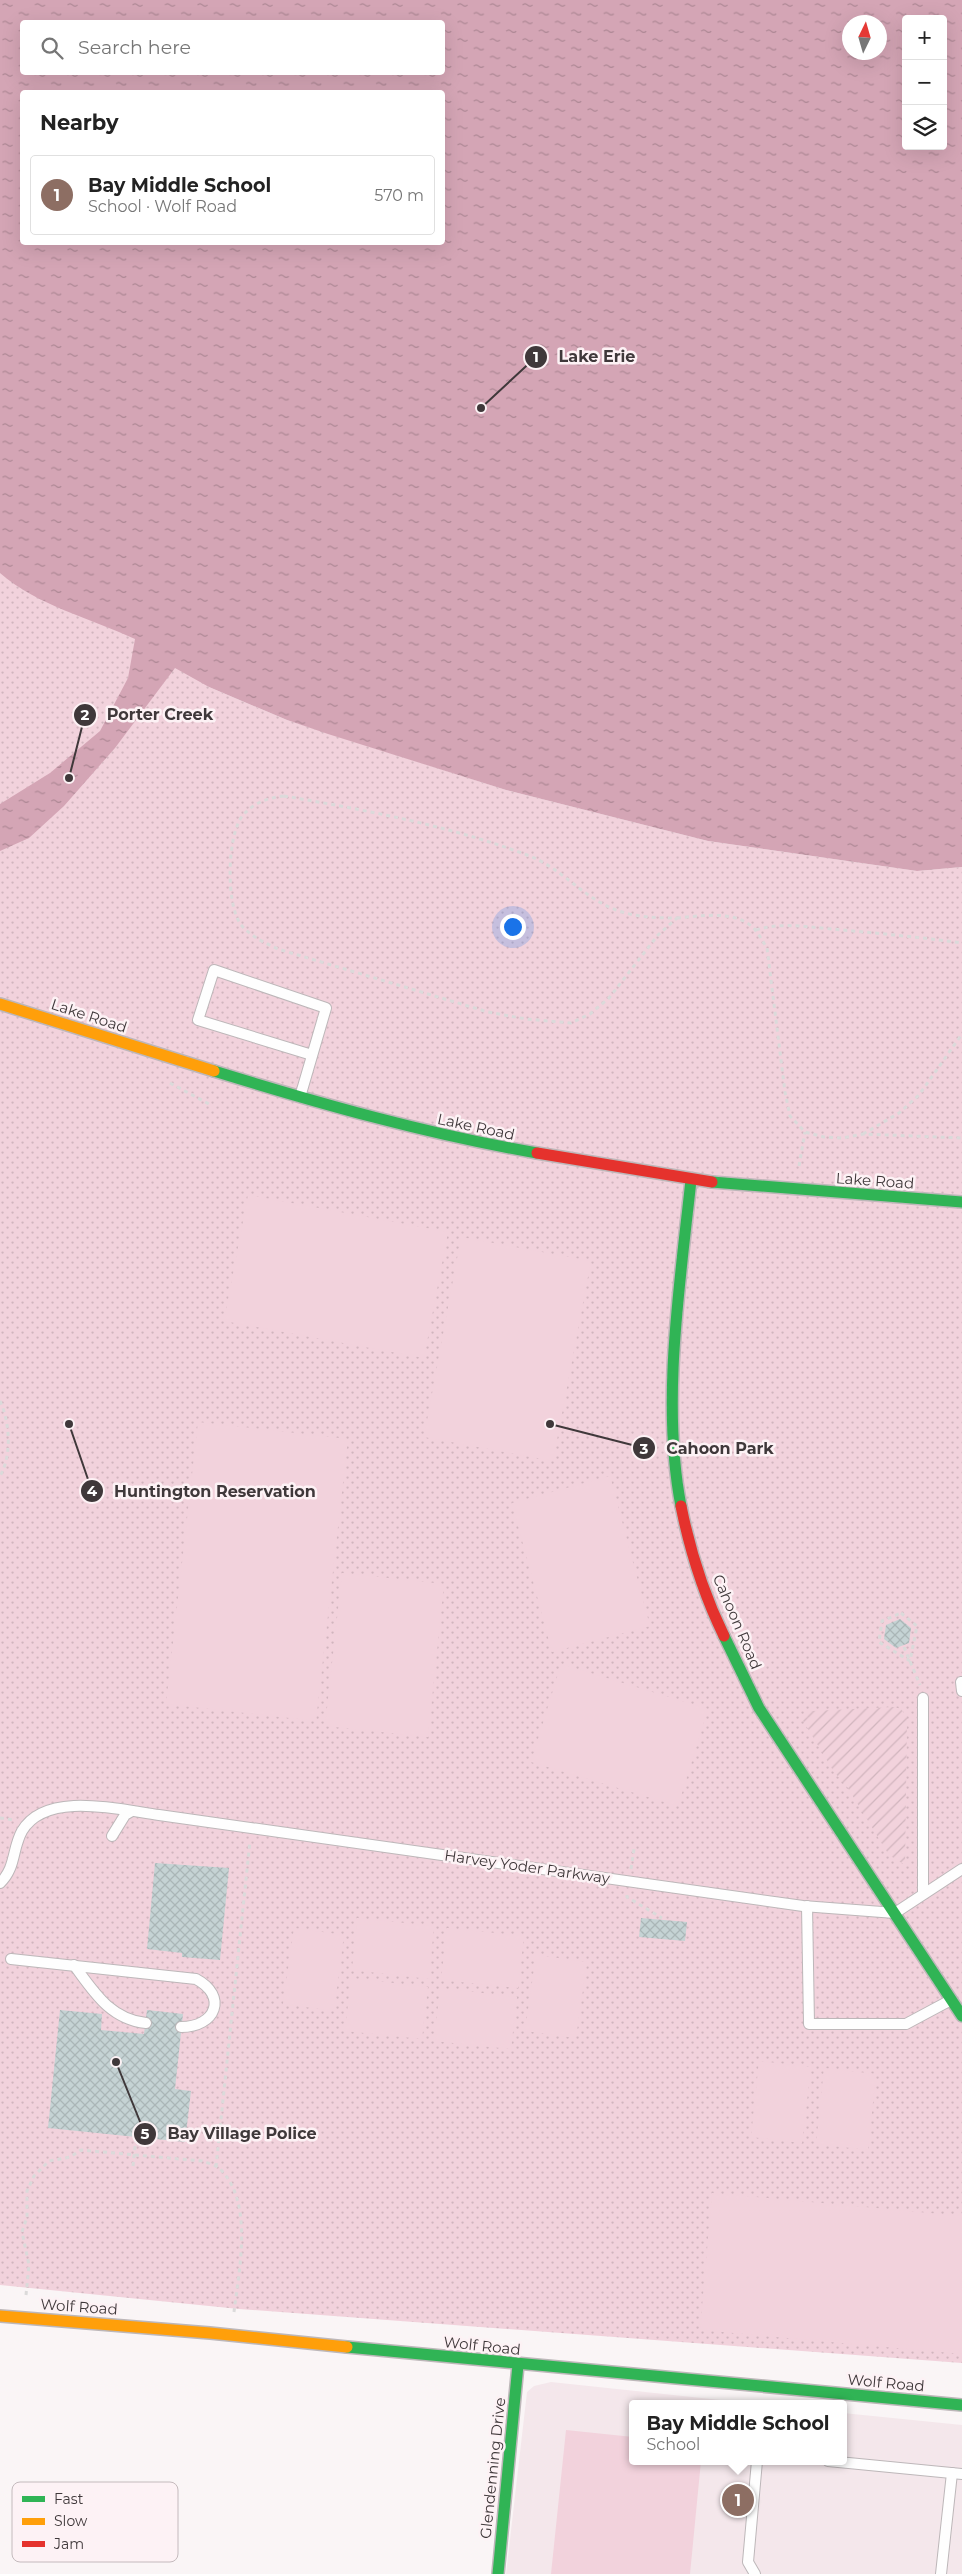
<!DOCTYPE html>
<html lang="en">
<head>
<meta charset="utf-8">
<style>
	:root { --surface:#fff; --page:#f2f2f2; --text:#222; --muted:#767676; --line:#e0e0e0; --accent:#807a7c }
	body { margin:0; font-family:Montserrat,sans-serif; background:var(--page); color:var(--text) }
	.controls { position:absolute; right:15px; top:15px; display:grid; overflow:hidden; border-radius:5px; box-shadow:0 5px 20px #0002 }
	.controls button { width:45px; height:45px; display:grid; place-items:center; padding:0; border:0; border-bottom:1px solid var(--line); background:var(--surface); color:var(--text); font:25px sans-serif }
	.compass { position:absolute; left:842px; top:15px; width:45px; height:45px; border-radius:50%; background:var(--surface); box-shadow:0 5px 20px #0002; rotate:5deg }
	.you { position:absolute; left:512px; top:926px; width:18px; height:18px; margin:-12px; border:4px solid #fff; border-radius:50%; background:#1a73e8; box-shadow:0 0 0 8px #1a73e833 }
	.badge { display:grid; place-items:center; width:32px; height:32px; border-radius:50%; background:var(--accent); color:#fff; font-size:16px; font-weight:700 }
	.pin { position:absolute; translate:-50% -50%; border:2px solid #fff; box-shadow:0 1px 5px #0006 }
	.popup { position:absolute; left:629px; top:2400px; width:218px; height:65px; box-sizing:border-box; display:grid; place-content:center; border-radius:5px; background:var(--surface); filter:drop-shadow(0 1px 4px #0005); font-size:16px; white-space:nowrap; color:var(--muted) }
	.popup b { font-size:19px; color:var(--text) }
	.popup::after { content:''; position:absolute; left:50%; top:100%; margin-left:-10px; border:10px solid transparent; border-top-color:var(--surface) }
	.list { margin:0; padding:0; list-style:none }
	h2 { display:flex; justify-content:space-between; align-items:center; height:65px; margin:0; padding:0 20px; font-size:21px }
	h2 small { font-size:16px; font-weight:400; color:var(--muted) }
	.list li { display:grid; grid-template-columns:32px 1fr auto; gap:15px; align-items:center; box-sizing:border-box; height:80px; margin:0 10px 10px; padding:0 10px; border:1px solid var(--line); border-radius:5px }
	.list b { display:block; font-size:19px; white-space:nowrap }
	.list p { margin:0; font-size:16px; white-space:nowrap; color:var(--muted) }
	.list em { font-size:16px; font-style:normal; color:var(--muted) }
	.icon { flex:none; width:28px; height:28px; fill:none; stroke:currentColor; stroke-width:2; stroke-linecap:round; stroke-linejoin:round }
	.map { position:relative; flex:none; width:962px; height:2574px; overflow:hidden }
	.search { position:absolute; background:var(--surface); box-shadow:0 5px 20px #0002; left:20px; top:20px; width:425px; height:55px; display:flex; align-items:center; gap:12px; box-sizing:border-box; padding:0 18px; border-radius:5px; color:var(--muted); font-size:19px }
	.panel { position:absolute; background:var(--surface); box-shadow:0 5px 20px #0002; left:20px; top:90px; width:425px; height:155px; border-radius:5px }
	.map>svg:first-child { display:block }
</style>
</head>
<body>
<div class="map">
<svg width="962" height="2574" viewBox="0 0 962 2574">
	<defs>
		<pattern id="park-dots" width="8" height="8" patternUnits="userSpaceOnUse" patternTransform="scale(1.25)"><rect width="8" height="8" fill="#f2d2dc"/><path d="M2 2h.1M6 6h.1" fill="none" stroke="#d1b5be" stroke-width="1.8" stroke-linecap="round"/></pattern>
		<pattern id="garden-furrows" width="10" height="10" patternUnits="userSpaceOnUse" patternTransform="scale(1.25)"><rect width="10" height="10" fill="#f2d2dc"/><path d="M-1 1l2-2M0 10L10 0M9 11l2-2" fill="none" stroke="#d1b5be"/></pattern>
		<pattern id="water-ripples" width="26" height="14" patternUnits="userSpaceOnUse" patternTransform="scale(1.25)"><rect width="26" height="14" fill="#d4a5b5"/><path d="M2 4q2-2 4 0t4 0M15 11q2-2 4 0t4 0" fill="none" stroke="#ad8794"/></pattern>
		<pattern id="building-cross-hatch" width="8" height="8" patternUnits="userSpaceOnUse" patternTransform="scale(1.25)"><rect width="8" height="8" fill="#c5d3d4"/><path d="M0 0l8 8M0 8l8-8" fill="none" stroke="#aab6b7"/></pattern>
	</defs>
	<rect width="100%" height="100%" fill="#faf5f6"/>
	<!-- built -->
	<polygon fill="#f4e7eb" points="551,2382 758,2404 633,2404 633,2461 843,2461 843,2413 962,2425 962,2574 506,2574 527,2392 534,2386"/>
	<!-- park -->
	<polygon fill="url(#park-dots)" points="0,471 209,687 287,720 506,790 708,841 917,871 962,867 962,2363 239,2309 0,2285"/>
	<!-- garden -->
	<polygon fill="url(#garden-furrows)" points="894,1707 901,1709 907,1717 905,1865 889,1855 846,1785 834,1772 802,1719 812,1711"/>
	<!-- pitch -->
	<g fill="#f2d2dc">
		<polygon points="248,1195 448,1232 424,1358 224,1321"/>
		<polygon points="461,1237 591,1261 553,1461 424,1437"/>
		<polygon points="198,1422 348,1439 316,1721 166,1704"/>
		<polygon points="610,1476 650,1626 552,1652 512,1503"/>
		<polygon points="342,1573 444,1584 428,1737 325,1726"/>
		<polygon points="561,1664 708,1709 678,1806 531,1762"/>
		<polygon points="357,1918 434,1926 429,1979 352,1970"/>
		<polygon points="294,1928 344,1935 334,2011 283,2004"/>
		<polygon points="447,1928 524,1936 518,1988 441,1980"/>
		<polygon points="536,1955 587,1962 576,2038 525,2031"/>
		<polygon points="351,1978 428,1987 422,2039 345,2031"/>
		<polygon points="440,1988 517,1997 511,2049 434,2041"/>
		<polygon points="759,2061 811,2067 802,2143 751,2137"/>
		<polygon points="824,2068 876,2074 868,2150 816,2144"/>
		<polygon points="712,2193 962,2216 962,2354 700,2330"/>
		<polygon points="566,2430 633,2437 633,2461 701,2461 690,2574 551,2574"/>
	</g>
	<!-- water -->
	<path fill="url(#water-ripples)" fill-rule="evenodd" d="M0 0H962V867L917 871 708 841 506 790 328 734 287 720 209 687 175 668 115 748 64 806 29 838 0 851V804L50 773 100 731 128 678 135 639C90 618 38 606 0 573ZM906 19H943V146H906ZM22 22H442V72H22ZM850 22H880V52H850ZM22 92H442V242H22Z"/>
	<!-- building -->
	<g fill="url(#building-cross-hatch)">
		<polygon points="900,1619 911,1628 909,1643 896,1648 884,1639 886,1625"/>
		<polygon points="155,1863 229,1868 220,1960 182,1957 182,1953 147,1949"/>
		<polygon points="641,1918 687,1922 685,1941 639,1937"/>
		<polygon points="60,2010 102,2014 101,2030 144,2034 147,2010 183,2014 175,2089 191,2091 185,2142 48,2128"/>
	</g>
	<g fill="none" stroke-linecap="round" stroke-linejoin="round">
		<!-- lane casing -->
		<g stroke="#bdb7b9" stroke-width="12">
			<g id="lane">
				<polyline points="300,1097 326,1008 214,970 198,1020 312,1055"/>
				<polyline points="961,1682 962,1691"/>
				<polyline points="112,1836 125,1815 132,1811"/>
				<path d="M0 1883C16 1868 12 1849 22 1831 46 1790 121 1810 159 1815L803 1906 895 1913 962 1869"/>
				<polyline points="923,1894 923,1698"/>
				<polyline points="807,1906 809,2024 906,2024 949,2001"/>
				<path d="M11 1959 196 1979C228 1996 216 2027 181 2027"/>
				<path d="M74 1965C94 1992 110 2019 146 2023"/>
				<polyline points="828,2461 962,2474"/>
				<polyline points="755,2574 748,2562 757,2461"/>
				<polyline points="941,2574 952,2473"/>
			</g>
		</g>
		<!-- fast casing -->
		<g stroke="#bdb7b9" stroke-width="14">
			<g id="fast">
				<path d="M214 1071C321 1104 427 1134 537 1153"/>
				<polyline points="712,1182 962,1202"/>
				<path d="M681 1506C661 1403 680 1284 691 1180"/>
				<polyline points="724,1636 759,1708 962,2016"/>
				<polyline points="347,2347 962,2405"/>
				<polyline points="498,2574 518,2365"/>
			</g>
		</g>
		<!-- slow casing -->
		<g stroke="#bdb7b9" stroke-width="14">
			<g id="slow">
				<polyline points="0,1004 214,1071"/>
				<polyline points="0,2316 210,2333 347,2347"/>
			</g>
		</g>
		<!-- jam casing -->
		<g stroke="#bdb7b9" stroke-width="14">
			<g id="jam">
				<polyline points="537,1153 712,1182"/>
				<path d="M681 1506C690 1551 704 1595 724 1636"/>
			</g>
		</g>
		<!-- path -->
		<g stroke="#dbdada" stroke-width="3" stroke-dasharray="4 4" stroke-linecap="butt">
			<path d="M284 796C366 810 450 826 527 855 558 866 578 892 607 906 628 917 654 918 677 918L658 935 609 998 590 1014 571 1023 526 1019 488 1012 278 949C265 943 252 937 242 926 225 906 227 834 243 815 255 802 268 798 284 796Z"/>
			<path d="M677 918C701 916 739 909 756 931 760 936 763 942 767 948L785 1092 790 1116 805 1132 824 1137 842 1138 863 1134 962 1138"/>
			<path d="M756 930C781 922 806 927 832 929 875 933 919 937 962 943"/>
			<polyline points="170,1083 209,1104"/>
			<polyline points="863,1134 899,1113 919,1095 962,1034"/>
			<polyline points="799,1166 805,1132"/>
			<path d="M0 1401C10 1422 12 1456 0 1476"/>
			<polygon points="901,1613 917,1626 910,1661 879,1642 882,1621"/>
			<polyline points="904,1647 920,1685"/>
			<polyline points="0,1818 14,1820"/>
			<polyline points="631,1869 634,1849"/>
			<polyline points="627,1895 627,1897 662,1918"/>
			<polyline points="133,2166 136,2137"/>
			<polyline points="216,2167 250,1841"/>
			<path d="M26 2295 29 2265 22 2232 27 2217V2191L34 2176 49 2161 70 2157 81 2150 202 2161C208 2163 216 2165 220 2169 254 2202 239 2270 234 2312"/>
		</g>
		<!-- lane -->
		<use href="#lane" stroke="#fefefe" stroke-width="10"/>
		<!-- fast -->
		<use href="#fast" stroke="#30b455" stroke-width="11"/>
		<!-- slow -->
		<use href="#slow" stroke="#ff9f0a" stroke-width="11"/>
		<!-- jam -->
		<use href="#jam" stroke="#e5322d" stroke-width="11"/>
	</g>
	<g text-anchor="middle" stroke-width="5" stroke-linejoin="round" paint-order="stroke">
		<!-- street labels -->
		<g font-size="15" fill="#3f383a" stroke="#fdf2f5">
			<text transform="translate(89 1016) rotate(18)" y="5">Lake Road</text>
			<text transform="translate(476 1127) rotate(12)" y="5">Lake Road</text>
			<text transform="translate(875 1181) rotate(4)" y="5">Lake Road</text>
			<text transform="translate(737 1622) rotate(67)" y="5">Cahoon Road</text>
			<text transform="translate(527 1867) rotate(8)" y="5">Harvey Yoder Parkway</text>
			<text transform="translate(79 2307) rotate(4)" y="5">Wolf Road</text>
			<text transform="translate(482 2346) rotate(6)" y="5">Wolf Road</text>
			<text transform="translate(886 2383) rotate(5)" y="5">Wolf Road</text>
			<text transform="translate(493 2468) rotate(-84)" y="5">Glendenning Drive</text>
		</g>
	</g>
	<!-- legend -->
	<rect x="12" y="2482" width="166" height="80" rx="8" fill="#fdf2f5" stroke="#c4babd" stroke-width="1"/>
	<rect x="22" y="2496" width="23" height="6" fill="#30b455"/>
	<rect x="22" y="2518" width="23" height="7" fill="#ff9f0a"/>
	<rect x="22" y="2541" width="23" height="6" fill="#e5322d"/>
	<g font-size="14" fill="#3f383a">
		<text x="54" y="2504">Fast</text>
		<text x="54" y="2526">Slow</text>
		<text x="54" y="2549">Jam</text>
	</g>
	<!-- callouts -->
	<path fill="none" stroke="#3f383a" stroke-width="2" d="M481 408L536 357M69 778L85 715M550 1424L644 1448M69 1424L92 1491M116 2062L145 2134"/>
	<g fill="#3f383a" stroke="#fdf2f5" stroke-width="2">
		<circle cx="481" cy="408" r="5"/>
		<circle cx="69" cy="778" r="5"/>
		<circle cx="550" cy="1424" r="5"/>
		<circle cx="69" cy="1424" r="5"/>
		<circle cx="116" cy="2062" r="5"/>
		<circle cx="536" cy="357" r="12"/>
		<circle cx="85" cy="715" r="12"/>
		<circle cx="644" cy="1448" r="12"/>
		<circle cx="92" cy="1491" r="12"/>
		<circle cx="145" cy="2134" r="12"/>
	</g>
	<g font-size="15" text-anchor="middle" font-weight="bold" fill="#fff">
		<text x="536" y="362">1</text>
		<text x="85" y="720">2</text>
		<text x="644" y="1454">3</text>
		<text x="92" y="1496">4</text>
		<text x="145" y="2139">5</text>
	</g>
	<g font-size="16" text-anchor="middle" font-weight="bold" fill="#3f383a" stroke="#fdf2f5" stroke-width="5" stroke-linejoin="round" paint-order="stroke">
		<text x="597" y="362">Lake Erie</text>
		<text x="160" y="720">Porter Creek</text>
		<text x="720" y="1454">Cahoon Park</text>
		<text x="215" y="1497">Huntington Reservation</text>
		<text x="242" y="2139">Bay Village Police</text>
	</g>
</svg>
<div class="controls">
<button>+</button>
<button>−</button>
<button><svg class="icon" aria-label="layers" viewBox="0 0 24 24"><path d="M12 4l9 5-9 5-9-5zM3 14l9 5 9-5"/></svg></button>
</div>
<svg class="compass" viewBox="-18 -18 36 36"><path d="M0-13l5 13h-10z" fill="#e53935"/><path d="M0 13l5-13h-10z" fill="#767676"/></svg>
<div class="you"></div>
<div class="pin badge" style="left:738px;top:2500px;background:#8d6e63">1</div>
<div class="popup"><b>Bay Middle School</b>School</div>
<div class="search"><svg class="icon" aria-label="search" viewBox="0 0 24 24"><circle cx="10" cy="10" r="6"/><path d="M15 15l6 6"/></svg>Search here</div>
<section class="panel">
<h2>Nearby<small></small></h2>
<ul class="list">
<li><span class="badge" style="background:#8d6e63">1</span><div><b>Bay Middle School</b><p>School · Wolf Road</p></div><em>570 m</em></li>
</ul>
</section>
</div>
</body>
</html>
